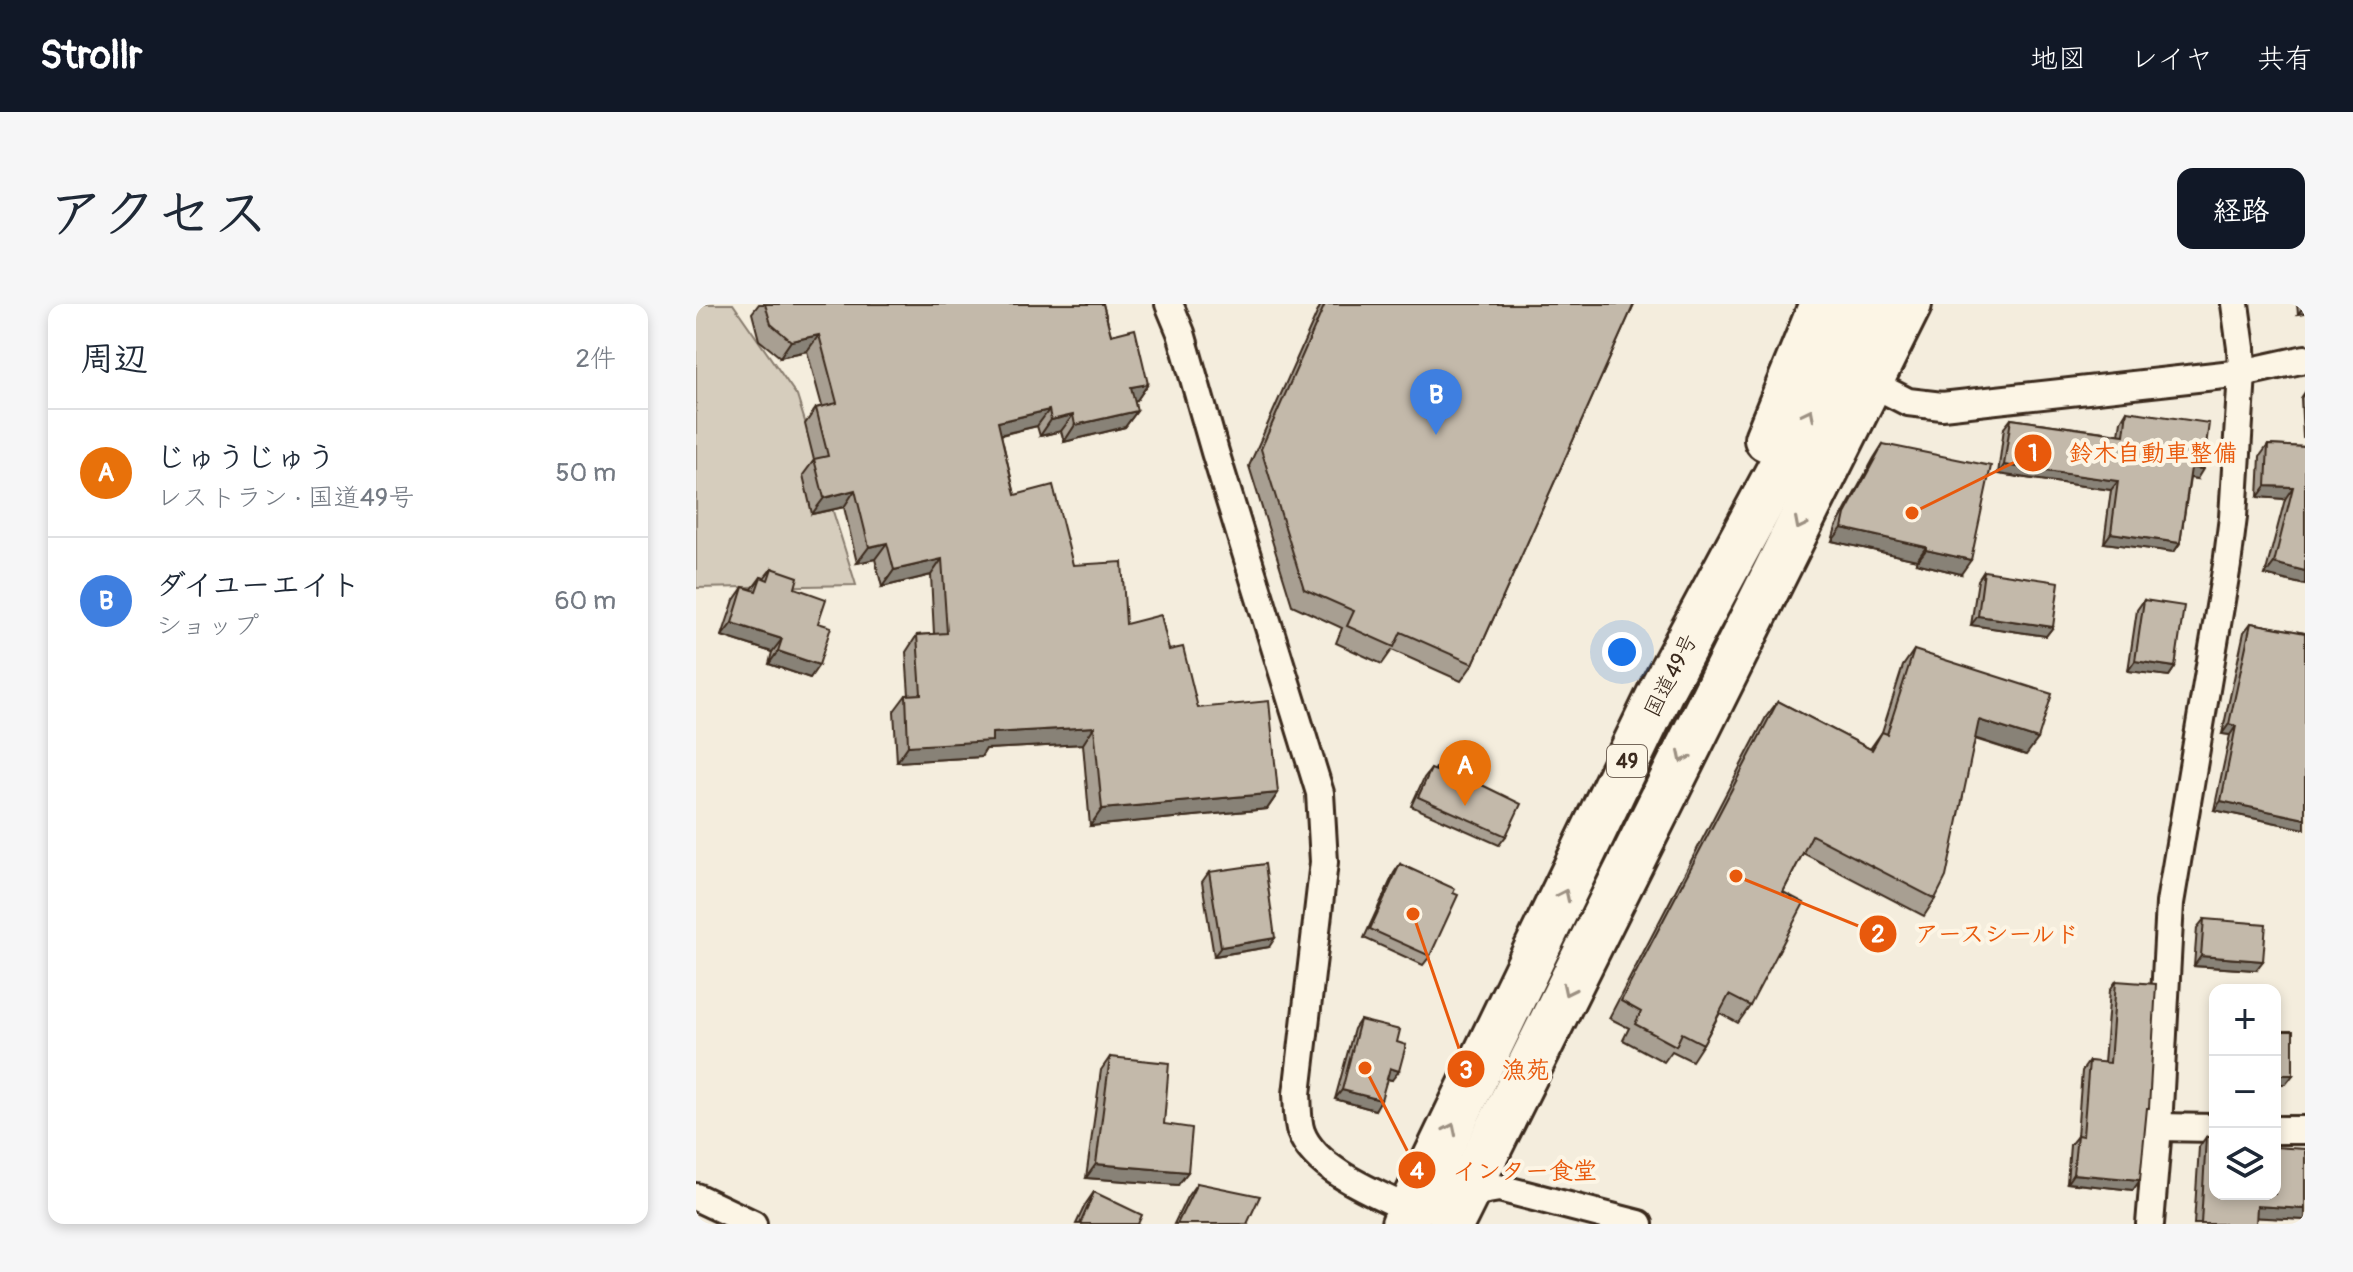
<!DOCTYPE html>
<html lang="ja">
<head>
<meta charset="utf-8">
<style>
	:root { --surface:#fff; --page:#f6f6f7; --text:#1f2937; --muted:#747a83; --line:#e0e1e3; --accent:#111827 }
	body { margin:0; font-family:Pangolin,"Klee One",sans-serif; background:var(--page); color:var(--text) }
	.controls { position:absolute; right:24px; bottom:24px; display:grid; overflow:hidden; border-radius:16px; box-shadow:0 4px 12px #0003 }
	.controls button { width:72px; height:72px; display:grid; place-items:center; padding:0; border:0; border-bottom:2px solid var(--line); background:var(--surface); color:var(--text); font:40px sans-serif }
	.you { position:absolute; left:926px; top:348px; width:28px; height:28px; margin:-20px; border:6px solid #fff; border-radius:50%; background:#1a73e8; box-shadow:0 0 0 12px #1a73e833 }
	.badge { display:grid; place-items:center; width:52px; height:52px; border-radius:50%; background:var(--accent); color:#fff; font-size:26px; font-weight:700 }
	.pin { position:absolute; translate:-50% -66px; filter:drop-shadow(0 2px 4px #0008) }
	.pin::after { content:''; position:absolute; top:42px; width:28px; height:24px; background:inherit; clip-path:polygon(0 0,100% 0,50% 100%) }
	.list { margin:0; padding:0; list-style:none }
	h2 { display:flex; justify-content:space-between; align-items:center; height:104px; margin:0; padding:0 32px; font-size:34px }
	h2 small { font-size:26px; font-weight:400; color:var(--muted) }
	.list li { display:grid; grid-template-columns:52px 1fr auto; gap:24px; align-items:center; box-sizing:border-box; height:128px; padding:0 32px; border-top:2px solid var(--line) }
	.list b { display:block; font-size:30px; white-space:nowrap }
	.list p { margin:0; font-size:26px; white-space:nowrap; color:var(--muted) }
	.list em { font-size:26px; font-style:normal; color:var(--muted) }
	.icon { flex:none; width:44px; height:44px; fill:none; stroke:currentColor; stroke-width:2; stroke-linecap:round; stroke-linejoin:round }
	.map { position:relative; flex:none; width:1609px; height:920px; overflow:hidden; border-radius:16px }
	header { display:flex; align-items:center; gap:48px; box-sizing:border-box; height:112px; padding:0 40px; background:var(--accent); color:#fff }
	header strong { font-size:38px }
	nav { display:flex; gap:44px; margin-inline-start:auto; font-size:28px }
	.intro { display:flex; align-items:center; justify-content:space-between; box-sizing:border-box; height:192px; padding:0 48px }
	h1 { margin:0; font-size:56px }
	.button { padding:20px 36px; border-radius:16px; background:var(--accent); color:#fff; font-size:28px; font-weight:700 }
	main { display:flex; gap:48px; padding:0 48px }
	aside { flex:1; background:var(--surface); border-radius:16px; box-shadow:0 4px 12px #0003 }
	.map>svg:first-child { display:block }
</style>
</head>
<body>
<header>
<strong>Strollr</strong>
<nav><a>地図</a><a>レイヤ</a><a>共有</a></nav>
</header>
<div class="intro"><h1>アクセス</h1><a class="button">経路</a></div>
<main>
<aside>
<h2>周辺<small>2件</small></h2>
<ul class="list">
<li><span class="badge" style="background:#e8710a">A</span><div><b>じゅうじゅう</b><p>レストラン · 国道49号</p></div><em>50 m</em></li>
<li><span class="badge" style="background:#3f7fe0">B</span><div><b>ダイユーエイト</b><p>ショップ</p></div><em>60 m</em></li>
</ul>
</aside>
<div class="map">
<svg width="1609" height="920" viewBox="0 0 1609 920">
	<rect width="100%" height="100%" fill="#f4eddd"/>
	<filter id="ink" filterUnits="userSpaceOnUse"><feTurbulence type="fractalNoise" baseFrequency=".0125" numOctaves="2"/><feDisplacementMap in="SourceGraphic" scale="16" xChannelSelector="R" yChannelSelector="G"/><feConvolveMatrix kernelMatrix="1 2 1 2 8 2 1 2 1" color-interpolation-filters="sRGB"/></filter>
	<g filter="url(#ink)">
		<!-- green -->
		<polygon fill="#d6cdbd" stroke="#887c6e" stroke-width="2" points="0,0 37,0 101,92 160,281 0,284"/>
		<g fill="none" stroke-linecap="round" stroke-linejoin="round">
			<!-- street casing -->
			<g stroke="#3b2a1e" stroke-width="32">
				<g id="street">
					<path d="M473 0 485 29 519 148 624 489 628 558 601 790C602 802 601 817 605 828 619 866 681 890 715 906L769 890 803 884 943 920"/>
					<polyline points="1175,79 1212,98 1246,102 1546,69 1609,55"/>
					<polyline points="1462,823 1519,824"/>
					<polyline points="1579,826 1609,826"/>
					<polyline points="0,893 57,920"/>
					<polyline points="1454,920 1462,823 1474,599 1531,261 1537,213 1546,69 1545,44 1539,0"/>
				</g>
			</g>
			<!-- highway casing -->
			<g stroke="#3b2a1e" stroke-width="50">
				<g id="highway">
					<polyline points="1071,135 1126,0"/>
					<polyline points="708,920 968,381 1114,108 1167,0"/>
					<polyline points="755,920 1213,0"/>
				</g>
			</g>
			<!-- street -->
			<use href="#street" stroke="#fcf5e5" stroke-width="26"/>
			<!-- highway -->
			<use href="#highway" stroke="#fcf5e5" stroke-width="44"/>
		</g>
		<!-- wall -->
		<g fill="#a89f92" stroke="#3b2a1e" stroke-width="2">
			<polygon points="63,0 407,0 415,31 452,80 441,96 438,96 441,107 429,123 368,138 365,127 344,132 341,122 305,131 319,191 377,261 430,320 473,346 502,404 582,489 571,505 394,522 387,440 290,445 285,453 201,458 198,407 210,391 213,391 210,348 221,331 238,330 235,271 186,283 179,255 161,259 148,203 116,210 107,171 118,156 109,120 120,104 126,102 111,47 84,53 63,36 56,9"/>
			<polygon points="625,0 938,0 777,360 765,377 696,346 686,360 640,339 646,324 596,301 553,162"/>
			<polygon points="1601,0 1609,0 1609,9 1602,10"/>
			<polygon points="1609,88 1609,134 1607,134 1605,94"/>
			<polygon points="1431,107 1501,175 1494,174 1484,239 1478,248 1408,239 1415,186 1302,170 1308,124 1315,115 1423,130 1425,117"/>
			<polygon points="1187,140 1265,270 1220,259 1221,256 1136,237 1140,223 1178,154"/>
			<polygon points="1572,141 1609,143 1609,281 1569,271 1589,195 1562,193 1564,152"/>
			<polygon points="76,264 99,284 122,319 114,374 73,360 76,348 26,332 38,296 47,283 56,285 65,273 68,274"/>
			<polygon points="1288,267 1357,323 1350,332 1275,321 1282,276"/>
			<polygon points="1448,296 1479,363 1473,372 1432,367 1441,306"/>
			<polygon points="1555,319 1609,329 1609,525 1518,506 1534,431 1526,430 1548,328"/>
			<polygon points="1218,346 1330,451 1279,435 1239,595 1228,612 1107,549 1087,588 1054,702 1042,719 1024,709 1007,740 996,757 976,747 968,758 927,736 933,724 913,714 1070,413 1082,397 1174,445 1186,428 1207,362"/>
			<polygon points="743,459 786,481 810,532 803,541 715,502 728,474 735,465 738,467"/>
			<polygon points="704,560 734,652 727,661 668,634 698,569"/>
			<polygon points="513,568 573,643 518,652 506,578"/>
			<polygon points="1508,615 1560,666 1498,662 1501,624"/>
			<polygon points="1420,677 1450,808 1437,886 1371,879 1374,841 1381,832 1386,767 1393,757 1408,759 1414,686"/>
			<polygon points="664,716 701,738 696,776 691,775 679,806 639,795 658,725"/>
			<polygon points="414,753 468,820 482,881 390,874 405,766"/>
			<polygon points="1510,833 1519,890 1609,916 1560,913 1560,920 1498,920 1503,843"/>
			<polygon points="501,879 551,920 478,920 491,893"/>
			<polygon points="398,888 442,920 380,920 389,901"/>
		</g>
		<!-- shaded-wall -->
		<g fill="#888277" stroke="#3b2a1e" stroke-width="2">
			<polygon points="1609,1 1609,9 1602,10"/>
			<polygon points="123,31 111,47 84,53 95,37"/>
			<polygon points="452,80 441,96 424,100 435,83"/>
			<polygon points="353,106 341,122 290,134 302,118"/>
			<polygon points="441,107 429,123 368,138 379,121"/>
			<polygon points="377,111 365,127 344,132 355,116"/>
			<polygon points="1308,161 1422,177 1415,186 1302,170"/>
			<polygon points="1495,164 1507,165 1501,175 1489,173"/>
			<polygon points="1570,182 1597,183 1589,195 1562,193"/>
			<polygon points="159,186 148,203 116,210 128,194"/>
			<polygon points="1146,224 1230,243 1221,256 1136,237"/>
			<polygon points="1415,229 1484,239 1478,248 1408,239"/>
			<polygon points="191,239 179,255 161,259 173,243"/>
			<polygon points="1230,246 1275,256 1265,270 1220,259"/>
			<polygon points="246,255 235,271 186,283 198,266"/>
			<polygon points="1578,259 1609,267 1609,281 1569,271"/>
			<polygon points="1282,312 1357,323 1350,332 1275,321"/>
			<polygon points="36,319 86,335 76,348 26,332"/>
			<polygon points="82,347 123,361 114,374 73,360"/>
			<polygon points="1439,357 1479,363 1473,372 1432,367"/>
			<polygon points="1283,416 1342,435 1330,451 1272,432"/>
			<polygon points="1533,420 1540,422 1534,431 1526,430"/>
			<polygon points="398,423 387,440 290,445 285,453 201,458 212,442 296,429"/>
			<polygon points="582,489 571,505 394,522 406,505"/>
			<polygon points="1525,497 1609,515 1609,525 1518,506"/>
			<polygon points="579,634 573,643 518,652 525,643"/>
			<polygon points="1505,652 1567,657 1560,666 1498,662"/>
			<polygon points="694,764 703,767 696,776 687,774"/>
			<polygon points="1579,771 1597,771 1590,780 1579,780"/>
			<polygon points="646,786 685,796 679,806 639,795"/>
			<polygon points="400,860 492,868 482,881 390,874"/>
			<polygon points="1377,870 1444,876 1437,886 1371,879"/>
			<polygon points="1561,902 1609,905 1609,916 1553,913"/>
		</g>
		<!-- building -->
		<g fill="#c3b9aa" stroke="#3b2a1e" stroke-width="2">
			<polygon points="69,0 407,0 415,31 439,25 452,80 435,83 441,107 379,121 377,111 355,116 353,106 302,118 319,191 357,181 377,261 426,258 430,320 465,311 473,346 487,343 502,404 573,397 582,489 406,505 398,423 296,429 296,437 212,442 210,391 225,390 221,331 251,329 246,255 198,266 191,239 173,243 159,186 128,194 118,155 132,152 120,104 141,99 123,31 95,37 75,20"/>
			<polygon points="629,0 938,0 777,360 705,328 698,343 651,322 658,307 608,285 565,145"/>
			<polygon points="1431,107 1513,119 1507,165 1495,164 1484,239 1415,229 1422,177 1308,161 1315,115 1428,131"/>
			<polygon points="1187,140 1295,162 1275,256 1230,246 1230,243 1146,224 1149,210"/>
			<polygon points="1572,141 1609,143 1609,267 1578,259 1597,183 1570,182"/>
			<polygon points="76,264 102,273 99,284 130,295 122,319 135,323 123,361 82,347 86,335 36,319 47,283 60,287 65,273 72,276"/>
			<polygon points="1288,267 1363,278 1357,323 1282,312"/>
			<polygon points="1448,296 1488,302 1479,363 1439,357"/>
			<polygon points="1555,319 1609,329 1609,515 1525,497 1540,422 1533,420"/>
			<polygon points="1218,346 1356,390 1342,435 1283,416 1250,573 1239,595 1116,531 1087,588 1108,599 1054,702 1033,691 1007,740 986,729 980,742 939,720 945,708 925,697 1082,397 1176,446 1186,428 1191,430"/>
			<polygon points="743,459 786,479 786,481 825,500 810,532 722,493 735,465 740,467"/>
			<polygon points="569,560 579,634 525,643 513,568"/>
			<polygon points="704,560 759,585 757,589 762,591 734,652 674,625"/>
			<polygon points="1508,615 1570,620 1567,657 1505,652"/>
			<polygon points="1420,677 1460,680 1453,804 1451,804 1444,876 1377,870 1381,831 1387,832 1393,757 1414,759"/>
			<polygon points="664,716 704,726 701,738 710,741 703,767 694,764 685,796 646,786"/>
			<rect x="1579" y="727" width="18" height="44"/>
			<polygon points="414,753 473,759 468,820 496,824 492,868 400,860"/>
			<polygon points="1510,833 1519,833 1519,890 1579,890 1579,843 1609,845 1609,905 1561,902 1560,920 1505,920"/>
			<polygon points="501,879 564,892 551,920 481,920"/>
			<polygon points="398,888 446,911 442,920 384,920"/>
		</g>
		<!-- one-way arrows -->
		<defs><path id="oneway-chevron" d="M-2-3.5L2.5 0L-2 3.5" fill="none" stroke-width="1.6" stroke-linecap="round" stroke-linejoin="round" transform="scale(2)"/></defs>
		<g stroke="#9c9082">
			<use href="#oneway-chevron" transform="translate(1113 110) rotate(-63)"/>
			<use href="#oneway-chevron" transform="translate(1104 220) rotate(117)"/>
			<use href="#oneway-chevron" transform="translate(987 453) rotate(116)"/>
			<use href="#oneway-chevron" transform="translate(868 591) rotate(-65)"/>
			<use href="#oneway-chevron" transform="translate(872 686) rotate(116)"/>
			<use href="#oneway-chevron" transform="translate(755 825) rotate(-64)"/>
		</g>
	</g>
	<g text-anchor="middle" stroke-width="8" stroke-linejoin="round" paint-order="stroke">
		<!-- shield labels -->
		<rect fill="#fcf5e5" stroke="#75675a" stroke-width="2" x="911" y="441" width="40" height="32" rx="6"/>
		<g font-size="20" font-weight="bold" fill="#3b2a1e">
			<text x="931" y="464">49</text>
		</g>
		<!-- street labels -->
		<g font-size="22" fill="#3b2a1e" stroke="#fcf5e5">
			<text transform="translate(974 371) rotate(-63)" y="8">国道49号</text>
		</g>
	</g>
	<!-- callouts -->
	<path fill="none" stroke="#e8590c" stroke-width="3" d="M1216 209L1337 149M1040 572L1182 630M717 610L770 765M669 764L721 866"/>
	<g fill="#e8590c" stroke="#fcf5e5" stroke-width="3">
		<circle cx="1216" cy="209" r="8"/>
		<circle cx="1040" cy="572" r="8"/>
		<circle cx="717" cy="610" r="8"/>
		<circle cx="669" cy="764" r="8"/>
		<circle cx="1337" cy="149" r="20"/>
		<circle cx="1182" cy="630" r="20"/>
		<circle cx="770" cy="765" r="20"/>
		<circle cx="721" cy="866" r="20"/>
	</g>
	<g font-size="24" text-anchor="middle" font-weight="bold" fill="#fff">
		<text x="1337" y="157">1</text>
		<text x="1182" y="638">2</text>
		<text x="770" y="774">3</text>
		<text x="721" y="875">4</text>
	</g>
	<g font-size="24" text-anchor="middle" font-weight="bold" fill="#e8590c" stroke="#fcf5e5" stroke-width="8" stroke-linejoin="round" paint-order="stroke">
		<text x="1457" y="157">鈴木自動車整備</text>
		<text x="1301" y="638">アースシールド</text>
		<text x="830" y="774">漁苑</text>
		<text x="829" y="875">インター食堂</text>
	</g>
</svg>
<div class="controls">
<button>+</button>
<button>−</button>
<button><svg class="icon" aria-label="layers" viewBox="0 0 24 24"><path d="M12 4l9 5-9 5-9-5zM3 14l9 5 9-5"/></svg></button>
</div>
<div class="you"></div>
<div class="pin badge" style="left:769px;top:502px;background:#e8710a">A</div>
<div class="pin badge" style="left:740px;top:131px;background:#3f7fe0">B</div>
</div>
</main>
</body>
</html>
